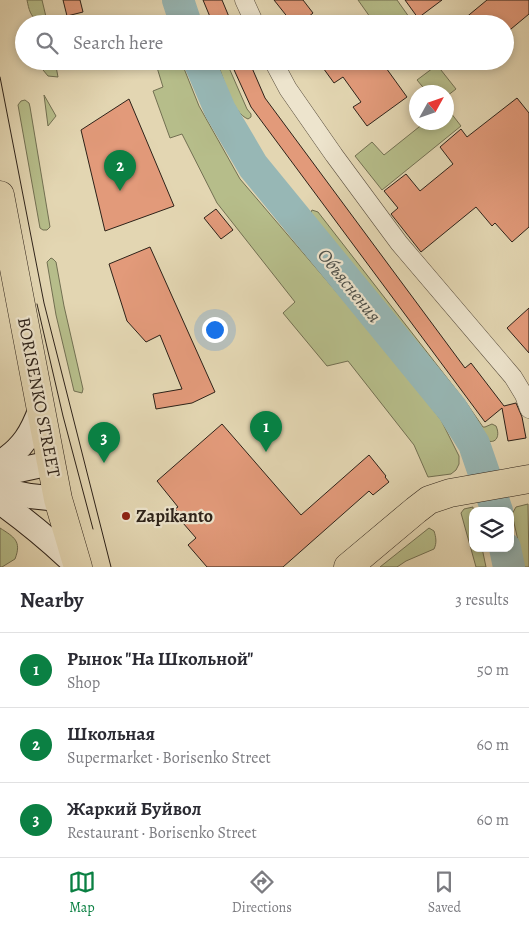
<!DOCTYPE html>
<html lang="en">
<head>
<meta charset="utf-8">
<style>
	:root { --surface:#fff; --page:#f7f7f7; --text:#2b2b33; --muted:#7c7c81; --line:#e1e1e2; --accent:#0b8043 }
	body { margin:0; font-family:Alegreya,serif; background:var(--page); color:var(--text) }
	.controls { position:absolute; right:15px; bottom:15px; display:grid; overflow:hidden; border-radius:10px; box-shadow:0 2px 8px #0003 }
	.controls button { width:45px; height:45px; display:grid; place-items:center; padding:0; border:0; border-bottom:1px solid var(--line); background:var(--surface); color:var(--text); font:25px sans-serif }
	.compass { position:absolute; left:409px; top:85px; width:45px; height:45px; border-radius:50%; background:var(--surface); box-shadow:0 2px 8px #0003; rotate:50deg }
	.you { position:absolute; left:214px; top:329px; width:18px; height:18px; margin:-12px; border:4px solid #fff; border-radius:50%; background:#1a73e8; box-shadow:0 0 0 8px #1a73e833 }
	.badge { display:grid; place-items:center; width:32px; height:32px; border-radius:50%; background:var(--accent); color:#fff; font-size:16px; font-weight:700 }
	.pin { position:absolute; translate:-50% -41px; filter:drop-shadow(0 1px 2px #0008) }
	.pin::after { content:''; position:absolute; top:26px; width:18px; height:15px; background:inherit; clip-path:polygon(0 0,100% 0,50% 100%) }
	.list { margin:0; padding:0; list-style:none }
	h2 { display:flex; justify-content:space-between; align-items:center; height:65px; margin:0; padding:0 20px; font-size:21px }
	h2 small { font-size:16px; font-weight:400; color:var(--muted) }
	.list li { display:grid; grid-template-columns:32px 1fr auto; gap:15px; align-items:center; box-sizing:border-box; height:75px; padding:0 20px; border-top:1px solid var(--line) }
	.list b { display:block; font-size:19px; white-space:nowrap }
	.list p { margin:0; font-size:16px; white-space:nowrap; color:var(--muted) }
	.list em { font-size:16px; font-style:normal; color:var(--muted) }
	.icon { flex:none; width:28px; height:28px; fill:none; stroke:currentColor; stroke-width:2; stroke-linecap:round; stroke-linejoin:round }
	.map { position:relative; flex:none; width:529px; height:567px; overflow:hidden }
	.search { position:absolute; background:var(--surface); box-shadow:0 2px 8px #0003; left:15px; right:15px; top:15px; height:55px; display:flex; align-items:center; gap:12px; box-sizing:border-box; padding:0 18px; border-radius:28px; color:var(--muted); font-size:19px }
	.sheet { height:290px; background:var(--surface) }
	nav { display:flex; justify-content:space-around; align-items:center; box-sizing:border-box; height:70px; border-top:1px solid var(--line); background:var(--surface); font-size:14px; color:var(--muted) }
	nav a { display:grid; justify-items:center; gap:2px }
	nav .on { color:var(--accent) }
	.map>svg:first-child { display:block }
</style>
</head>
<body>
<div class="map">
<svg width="529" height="567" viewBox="0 0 529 567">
	<rect width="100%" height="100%" fill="#e3d6b2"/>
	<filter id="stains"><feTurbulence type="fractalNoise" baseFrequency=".004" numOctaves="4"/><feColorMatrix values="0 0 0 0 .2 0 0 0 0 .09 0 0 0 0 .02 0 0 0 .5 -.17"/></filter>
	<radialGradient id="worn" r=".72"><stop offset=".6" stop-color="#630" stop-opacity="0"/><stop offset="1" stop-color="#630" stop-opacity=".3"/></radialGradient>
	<!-- green -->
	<g fill="#b6bd8a" stroke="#727052">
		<path d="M27 0H42L47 21 38 22C30 15 29 10 27 0Z"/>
		<polygon points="358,0 397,0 414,24 375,24"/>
		<polygon points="41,61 55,61 58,77 48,76 43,70"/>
		<polygon points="155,61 181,61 199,106 240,179 392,357 441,420 459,456 459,464 456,470 451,474 428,477 414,445 348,361 327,366 283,313 295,302 217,203 182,134 170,138 153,91 163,87"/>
		<path d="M217 61H226L247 109 251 114V117L248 119C232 113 223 77 217 61Z"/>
		<polygon points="437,65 456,89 447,96 446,92 427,92 417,80"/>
		<polygon points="44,95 56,116 48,126"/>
		<polygon points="25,100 29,103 30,107 50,227 47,230 43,230 40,228 18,105 21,101"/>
		<polygon points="447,108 461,126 382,190 355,156 372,142 384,155 424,123 446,122"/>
		<path d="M312 210 318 212 465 401 483 427H485L492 424 496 426C501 437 495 446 484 439L461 403 310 214Z"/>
		<polygon points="51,258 53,259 56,262 64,306 83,389 82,393 74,391 56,315 47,262"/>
		<polygon points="528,504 529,567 524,567 512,514 516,507"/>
		<polygon points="473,507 473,548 482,548 486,567 476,567 461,513 464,509"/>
		<path d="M0 528C14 537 22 541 15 559L2 567H0Z"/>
		<path d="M429 528 434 531C436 537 437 543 434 549L406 561 397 567H380Z"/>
	</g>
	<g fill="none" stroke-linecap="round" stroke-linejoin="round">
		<!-- river -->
		<g stroke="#97b7b5" stroke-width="32">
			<polyline points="178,0 186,24"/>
			<polyline points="199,61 220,110 253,166 452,409 474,444 497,511"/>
			<polyline points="505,548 509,567"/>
		</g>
	</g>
	<!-- building -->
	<g fill="#e29a7a" stroke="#2d2219">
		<polygon points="63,0 80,0 83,12 67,16"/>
		<polygon points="203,0 222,0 232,24 213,24"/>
		<polygon points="274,0 303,0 313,13 300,24 293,24"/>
		<polygon points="405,0 442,0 418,18"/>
		<polygon points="487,0 529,0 529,14 505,34 505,24 458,24"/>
		<polygon points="230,61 249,61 265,98 465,368 471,363 504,406 516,403 522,417 526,438 508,441 502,408 485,422 251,107"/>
		<polygon points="318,61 381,61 407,97 367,126 353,107 361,102 343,77 334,83"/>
		<polygon points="517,98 529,113 529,227 512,242 495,223 492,226 476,207 421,252 391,214 398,208 384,191 406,174 420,191 453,164 440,147 461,129 467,137"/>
		<polygon points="129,99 174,206 105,231 81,130"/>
		<polygon points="216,209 233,230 221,239 204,218"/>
		<polygon points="150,247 215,392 192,403 156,409 153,394 182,389 160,335 146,342 127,321 109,264"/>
		<polygon points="529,308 529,353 507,328"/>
		<polygon points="222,424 301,515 369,455 386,476 385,477 389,482 373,495 369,491 283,567 207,567 188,545 196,538 183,523 186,521 175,509 178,507 157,481"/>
	</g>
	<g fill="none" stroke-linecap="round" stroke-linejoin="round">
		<!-- minor casing -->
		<g stroke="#5a4f3f" stroke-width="19">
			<g id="minor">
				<polyline points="244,0 255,24"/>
				<polyline points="273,61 288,89 334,155 399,243 513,377 524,395 529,409"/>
			</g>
		</g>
		<!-- secondary casing -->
		<g stroke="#2d2219" stroke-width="26">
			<g id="secondary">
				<path d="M0 463C23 448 32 433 41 408"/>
				<polyline points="0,474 51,463"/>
				<polyline points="0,490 30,496 58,499"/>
				<path d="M0 502C28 522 53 543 78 567"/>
			</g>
		</g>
		<!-- primary casing -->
		<g stroke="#2d2219" stroke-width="29">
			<g id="primary">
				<polyline points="0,195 58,499 78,567"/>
				<polyline points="348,567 416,510 429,500 450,493 529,479"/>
			</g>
		</g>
		<!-- minor -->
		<use href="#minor" stroke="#ede4cd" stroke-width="18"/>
		<!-- secondary -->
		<use href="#secondary" stroke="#ede4cd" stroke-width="24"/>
		<!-- primary -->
		<use href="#primary" stroke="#e3d6b2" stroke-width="28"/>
		<!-- tram -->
		<g stroke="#2d2219" stroke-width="1">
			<polyline points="0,77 44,303 111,567"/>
			<polyline points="37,304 63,416 93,529"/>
		</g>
	</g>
	<!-- markers -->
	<circle fill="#8f2418" stroke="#ede4cd" stroke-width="2" cx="126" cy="516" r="5"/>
	<g text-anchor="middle" stroke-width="4.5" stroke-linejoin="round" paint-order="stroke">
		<!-- street labels -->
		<g font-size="18" fill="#2d2219" stroke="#ede4cd">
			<text transform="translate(39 397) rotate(79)" y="6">BORISENKO STREET</text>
		</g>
		<!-- poi labels -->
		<g font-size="18" font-weight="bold" fill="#2d2219" stroke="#ede4cd" text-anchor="start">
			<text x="136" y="522">Zapikanto</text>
		</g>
		<!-- water labels -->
		<g font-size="19" font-style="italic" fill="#4d4f48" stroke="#ede4cd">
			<text transform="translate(350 285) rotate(51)" y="7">Объяснения</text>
		</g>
	</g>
	<rect width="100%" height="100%" filter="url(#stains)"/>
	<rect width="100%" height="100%" fill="url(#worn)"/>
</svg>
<div class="controls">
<button><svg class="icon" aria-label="layers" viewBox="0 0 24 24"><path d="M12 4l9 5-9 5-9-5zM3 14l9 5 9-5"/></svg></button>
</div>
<svg class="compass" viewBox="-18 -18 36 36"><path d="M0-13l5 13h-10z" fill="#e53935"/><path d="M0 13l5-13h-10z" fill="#7c7c81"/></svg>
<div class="you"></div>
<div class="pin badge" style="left:266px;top:452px">1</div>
<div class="pin badge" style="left:120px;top:191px">2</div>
<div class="pin badge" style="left:104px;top:463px">3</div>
<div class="search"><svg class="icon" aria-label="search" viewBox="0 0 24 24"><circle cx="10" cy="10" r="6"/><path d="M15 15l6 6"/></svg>Search here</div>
</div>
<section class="sheet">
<h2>Nearby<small>3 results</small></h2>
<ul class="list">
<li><span class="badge">1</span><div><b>Рынок &quot;На Школьной&quot;</b><p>Shop</p></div><em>50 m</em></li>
<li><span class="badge">2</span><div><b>Школьная</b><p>Supermarket · Borisenko Street</p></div><em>60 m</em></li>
<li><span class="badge">3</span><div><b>Жаркий Буйвол</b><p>Restaurant · Borisenko Street</p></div><em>60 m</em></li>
</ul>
</section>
<nav>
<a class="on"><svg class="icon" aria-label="map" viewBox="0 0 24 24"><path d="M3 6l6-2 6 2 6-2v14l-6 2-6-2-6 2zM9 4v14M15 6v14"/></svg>Map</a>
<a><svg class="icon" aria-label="directions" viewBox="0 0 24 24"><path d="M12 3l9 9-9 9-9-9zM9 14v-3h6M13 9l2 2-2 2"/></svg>Directions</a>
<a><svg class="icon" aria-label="saved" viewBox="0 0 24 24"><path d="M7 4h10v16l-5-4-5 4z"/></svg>Saved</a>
</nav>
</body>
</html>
